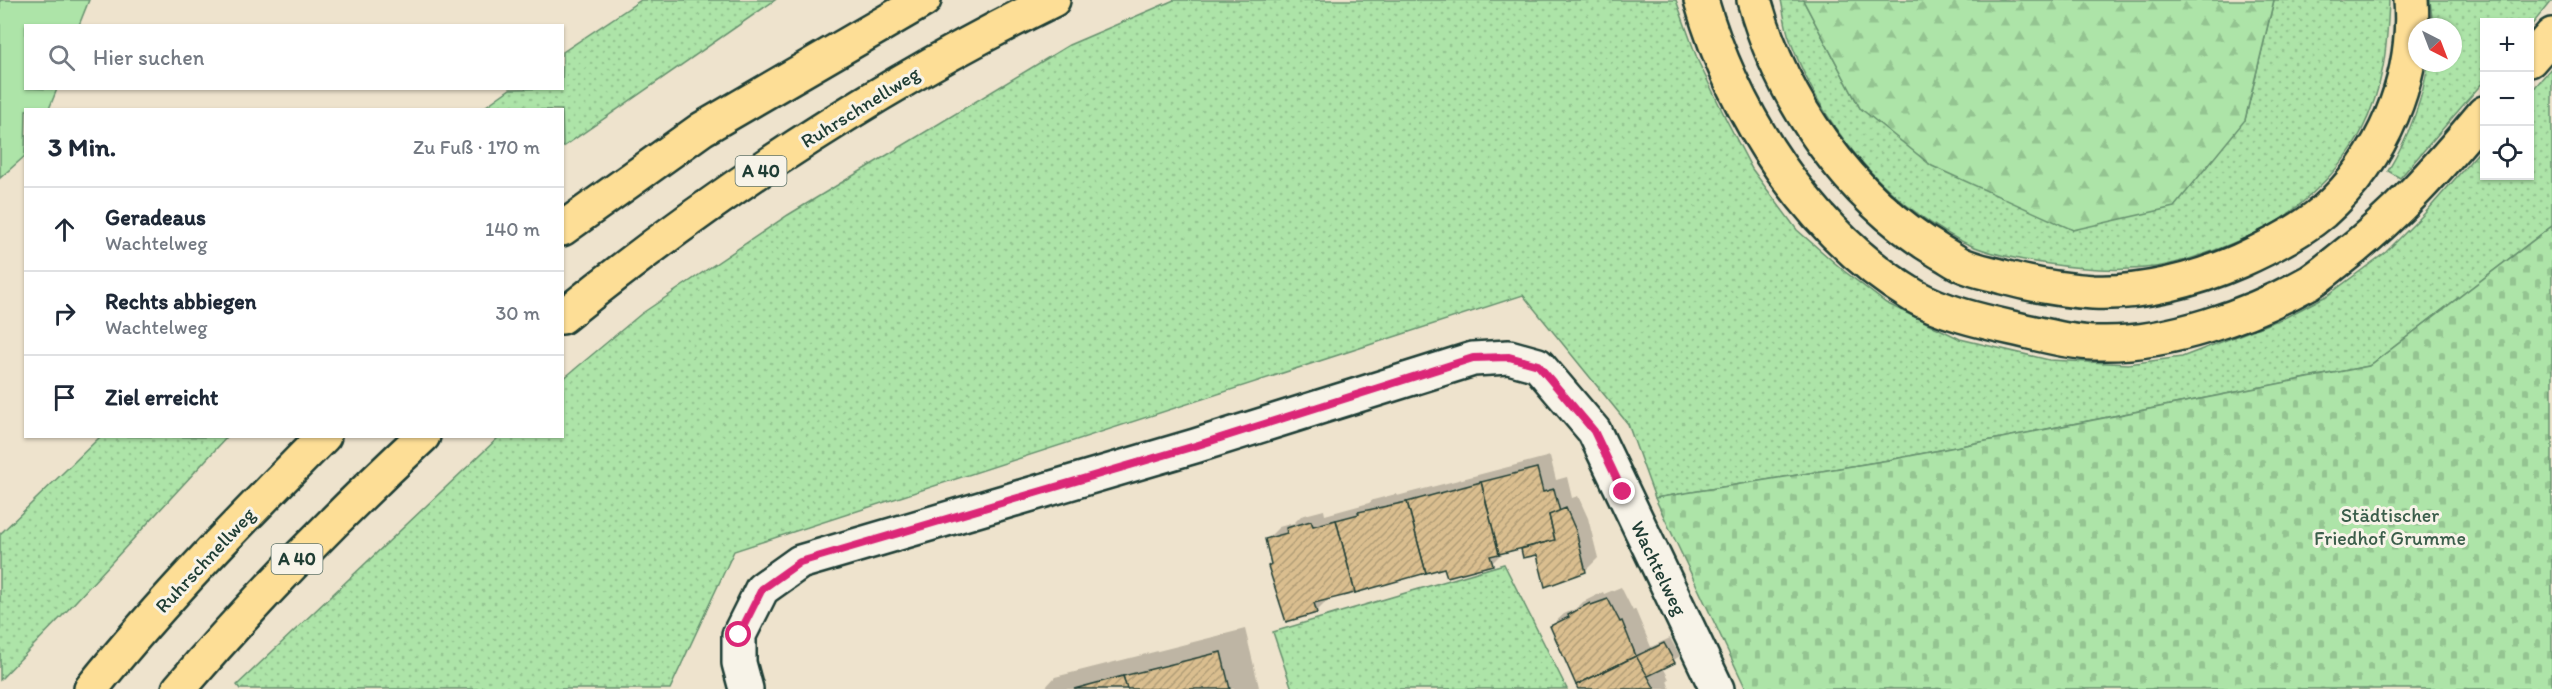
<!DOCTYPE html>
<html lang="de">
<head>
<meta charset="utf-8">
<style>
	:root { --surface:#fff; --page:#f6f6f7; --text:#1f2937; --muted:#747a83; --line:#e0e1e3 }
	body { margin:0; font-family:Itim,sans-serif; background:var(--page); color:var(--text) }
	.controls { position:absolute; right:18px; top:18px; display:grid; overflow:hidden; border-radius:0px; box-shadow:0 2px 4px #0004 }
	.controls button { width:54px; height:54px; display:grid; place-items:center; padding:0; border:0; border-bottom:2px solid var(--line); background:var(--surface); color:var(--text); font:30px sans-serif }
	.compass { position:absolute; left:2408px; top:18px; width:54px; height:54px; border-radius:50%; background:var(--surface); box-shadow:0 2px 4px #0004; rotate:138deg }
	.stop { position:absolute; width:18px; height:18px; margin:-14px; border:4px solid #db2777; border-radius:50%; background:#fff }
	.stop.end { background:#db2777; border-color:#fff; box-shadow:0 2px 6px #0008 }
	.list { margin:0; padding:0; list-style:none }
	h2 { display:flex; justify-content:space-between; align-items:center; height:78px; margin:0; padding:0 24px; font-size:26px }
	h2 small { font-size:20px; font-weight:400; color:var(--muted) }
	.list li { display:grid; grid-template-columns:39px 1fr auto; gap:18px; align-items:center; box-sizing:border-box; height:84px; padding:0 24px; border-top:2px solid var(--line) }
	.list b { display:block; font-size:22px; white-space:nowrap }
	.list p { margin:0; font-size:20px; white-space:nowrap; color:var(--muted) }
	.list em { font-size:20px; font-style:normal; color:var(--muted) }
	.icon { flex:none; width:33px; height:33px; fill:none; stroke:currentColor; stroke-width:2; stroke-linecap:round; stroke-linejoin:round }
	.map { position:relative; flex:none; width:2552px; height:689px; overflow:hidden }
	.search { position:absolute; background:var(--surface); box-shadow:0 2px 4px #0004; left:24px; top:24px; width:540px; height:66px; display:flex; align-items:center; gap:15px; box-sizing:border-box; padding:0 21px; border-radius:0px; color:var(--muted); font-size:22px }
	.panel { position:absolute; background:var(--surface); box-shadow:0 2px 4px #0004; left:24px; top:108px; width:540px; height:330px; border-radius:0px }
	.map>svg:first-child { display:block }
</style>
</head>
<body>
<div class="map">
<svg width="2552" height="689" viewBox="0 0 2552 689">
	<defs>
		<pattern id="green-dots" width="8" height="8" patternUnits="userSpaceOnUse" patternTransform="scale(1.5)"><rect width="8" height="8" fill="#ade4a8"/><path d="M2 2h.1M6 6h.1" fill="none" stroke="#94c491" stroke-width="1.8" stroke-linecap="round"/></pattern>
		<pattern id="forest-firs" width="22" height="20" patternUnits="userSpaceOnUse" patternTransform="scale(1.5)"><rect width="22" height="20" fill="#ade4a8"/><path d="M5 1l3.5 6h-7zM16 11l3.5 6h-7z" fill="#94c491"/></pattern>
		<pattern id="cemetery-stones" width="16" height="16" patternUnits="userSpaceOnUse" patternTransform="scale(1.5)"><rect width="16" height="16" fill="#ade4a8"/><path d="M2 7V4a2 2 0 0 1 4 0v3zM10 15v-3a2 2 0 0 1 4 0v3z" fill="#94c491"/></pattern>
		<pattern id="building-hatch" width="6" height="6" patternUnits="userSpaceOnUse" patternTransform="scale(1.5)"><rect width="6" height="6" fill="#dabe8f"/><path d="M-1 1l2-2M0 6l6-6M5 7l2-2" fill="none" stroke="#b09c76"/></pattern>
	</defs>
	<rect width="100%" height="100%" fill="#eee3cd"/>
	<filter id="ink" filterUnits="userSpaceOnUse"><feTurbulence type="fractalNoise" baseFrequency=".0167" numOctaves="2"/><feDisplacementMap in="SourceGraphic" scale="12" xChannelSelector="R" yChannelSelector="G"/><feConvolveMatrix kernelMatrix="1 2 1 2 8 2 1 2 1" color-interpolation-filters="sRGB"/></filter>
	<g filter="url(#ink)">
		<!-- green -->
		<g fill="url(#green-dots)" stroke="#66906e" stroke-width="1.5">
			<polygon points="641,0 775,0 563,147 562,110 482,109 510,89 562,88 563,52"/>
			<polygon points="1174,0 1676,0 1698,61 1727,121 1752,169 1797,230 1844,271 1886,303 1960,339 2049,360 2128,364 2182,357 2286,317 2328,295 2386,252 2426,212 2484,146 2484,176 2530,176 2530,93 2552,67 2552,226 2369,366 1889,460 1655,498 1628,424 1523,295 734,551 670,689 240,689 237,685 499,437 562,436 563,379 641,314 788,215 1069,45"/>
			<path d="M1781 0H1803L1860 108 2245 120 2274 0H2389C2387 50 2384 86 2361 132 2346 163 2307 202 2278 221 2250 239 2188 262 2155 267 2117 272 2080 269 2042 263 2015 259 1984 253 1959 240 1879 197 1822 125 1790 40 1785 27 1784 13 1781 0Z"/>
			<path d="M2430 0H2552L2530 27V22H2484V81L2400 178 2388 171C2408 137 2423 102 2428 63H2453V27H2433Z"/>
			<polygon points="101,436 227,437 65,613 0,680 0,534"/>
			<polygon points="1504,564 1567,689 1292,689 1273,632"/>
		</g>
		<!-- forest -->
		<polygon fill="url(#forest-firs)" stroke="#66906e" stroke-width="1.5" points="1803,0 2274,0 2245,120 2174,207 2073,230 1932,166 1860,108"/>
		<!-- cemetery -->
		<polygon fill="url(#cemetery-stones)" stroke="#66906e" stroke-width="1.5" points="2552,226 2552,689 1746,689 1655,498 1889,460 2369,366"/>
		<!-- pitch -->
		<polygon fill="#ade4a8" stroke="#66906e" stroke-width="1.5" points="0,0 89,0 79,25 26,26 26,88 57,89 49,109 26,110 25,156 0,178"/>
		<!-- shadow -->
		<g fill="#0003">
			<polygon points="1550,456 1556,480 1567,477 1572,498 1578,496 1588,518 1598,558 1586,570 1538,553 1524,557 1522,547 1504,551 1492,563 1445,566 1329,599 1316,612 1267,539 1279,527 1294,523 1301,516 1324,510 1325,515 1369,503 1373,500 1396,494 1397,496"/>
			<polygon points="1621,587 1633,611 1635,609 1651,647 1670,638 1680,656 1663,667 1669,679 1667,681 1670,689 1581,689 1551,626 1564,614 1577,608 1583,602 1603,592 1604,594"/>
			<polygon points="1245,629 1259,687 1256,689 1044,689 1055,677"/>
		</g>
		<!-- building -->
		<g fill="url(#building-hatch)" stroke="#1f3d34" stroke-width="1.5">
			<polygon points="1537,468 1543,492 1554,489 1560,512 1549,515 1555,540 1499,554 1481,482"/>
			<polygon points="1481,482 1499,554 1490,556 1493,565 1447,577 1444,568 1426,573 1407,502"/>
			<polygon points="1407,502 1426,573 1355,593 1336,520 1359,514 1358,512"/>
			<polygon points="1566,508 1576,531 1586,572 1545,587 1537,555 1523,558 1521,549 1555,540 1549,515"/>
			<polygon points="1336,520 1355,593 1314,603 1317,613 1286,622 1268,566 1271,564 1265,539 1287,533 1286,528 1311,521 1313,526"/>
			<polygon points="1608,599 1620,622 1622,621 1636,656 1576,685 1550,626 1569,617 1568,615 1590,603 1591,605"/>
			<polygon points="1664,643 1675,663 1646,677 1636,656"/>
			<polygon points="1221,652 1230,689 1127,689 1123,676"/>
			<polygon points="1636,656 1655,689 1578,689 1576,685"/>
			<polygon points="1123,676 1127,689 1074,689"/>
		</g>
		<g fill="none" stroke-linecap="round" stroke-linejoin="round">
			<!-- street casing -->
			<g stroke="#1f3d34" stroke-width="38">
				<polyline id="street" points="746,689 739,663 739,635 762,589 800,562 1195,446 1473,359 1509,357 1538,365 1594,431 1717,689"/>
			</g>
			<!-- highway casing -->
			<g stroke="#1f3d34" stroke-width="38">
				<g id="highway">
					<path d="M1701 0C1734 115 1810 234 1914 296 1942 312 1981 321 2012 328 2040 334 2070 343 2099 343 2167 345 2251 315 2310 282 2320 276 2330 267 2339 260 2394 218 2440 166 2484 113"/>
					<path d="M1754 0C1782 101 1849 198 1940 252 1948 256 1956 263 1965 266 1977 271 1990 273 2003 277 2032 285 2062 290 2093 292 2141 294 2196 280 2239 261 2268 248 2298 233 2323 212 2383 159 2417 79 2411 0"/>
					<polyline points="2530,60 2552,35"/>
					<polyline points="562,229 702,129 924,0"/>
					<path d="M562 317C714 194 878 86 1053 0"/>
					<path d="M91 689C163 599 244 517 324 436"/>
					<path d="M179 689C255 600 337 516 423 436"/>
				</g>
			</g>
			<!-- street -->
			<use href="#street" stroke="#f7f3e8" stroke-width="33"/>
			<!-- highway -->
			<use href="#highway" stroke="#fdde96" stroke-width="33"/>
		</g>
	</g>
	<g fill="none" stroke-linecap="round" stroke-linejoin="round" filter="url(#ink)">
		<!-- route -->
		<polyline stroke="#db2777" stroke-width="8" points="739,635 762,589 800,562 1195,446 1473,358 1509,357 1538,365 1594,431 1623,492"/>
	</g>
	<g text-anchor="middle" stroke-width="6" stroke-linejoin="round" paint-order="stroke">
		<!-- shield labels -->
		<g fill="#f7f3e8" stroke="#60746a" stroke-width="1.5">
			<rect x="735.5" y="156" width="51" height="30" rx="4.5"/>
			<rect x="271.5" y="544" width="51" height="30" rx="4.5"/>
		</g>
		<g font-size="18" font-weight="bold" fill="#1f3d34">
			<text x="761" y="177">A 40</text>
			<text x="297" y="565">A 40</text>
		</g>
		<!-- street labels -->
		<g font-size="20" fill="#1f3d34" stroke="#f7f3e8">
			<text transform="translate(860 107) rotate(-32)" y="7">Ruhrschnellweg</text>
			<text transform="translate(205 560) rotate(-47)" y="7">Ruhrschnellweg</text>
			<text transform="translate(1659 568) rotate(64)" y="7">Wachtelweg</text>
		</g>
		<!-- park labels -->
		<g font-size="20" fill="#3b5e4b" stroke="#f7f3e8">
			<text x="2390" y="522">Städtischer<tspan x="2390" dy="23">Friedhof Grumme</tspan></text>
		</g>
	</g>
</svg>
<div class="controls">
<button>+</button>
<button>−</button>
<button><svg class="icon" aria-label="locate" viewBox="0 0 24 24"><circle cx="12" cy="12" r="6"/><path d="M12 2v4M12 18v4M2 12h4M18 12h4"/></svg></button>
</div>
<svg class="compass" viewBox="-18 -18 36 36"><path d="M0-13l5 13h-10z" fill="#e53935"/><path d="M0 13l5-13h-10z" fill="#747a83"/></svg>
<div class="stop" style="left:739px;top:635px"></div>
<div class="stop end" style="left:1623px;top:492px"></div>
<div class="search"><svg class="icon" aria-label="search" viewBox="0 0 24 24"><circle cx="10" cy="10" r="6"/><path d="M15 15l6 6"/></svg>Hier suchen</div>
<section class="panel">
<h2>3 Min.<small>Zu Fuß · 170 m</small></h2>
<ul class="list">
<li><svg class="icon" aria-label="ahead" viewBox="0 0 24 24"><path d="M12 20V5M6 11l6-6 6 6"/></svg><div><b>Geradeaus</b><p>Wachtelweg</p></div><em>140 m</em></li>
<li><svg class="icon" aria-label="right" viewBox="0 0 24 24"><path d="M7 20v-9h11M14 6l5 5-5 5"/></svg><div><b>Rechts abbiegen</b><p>Wachtelweg</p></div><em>30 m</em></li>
<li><svg class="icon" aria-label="arrive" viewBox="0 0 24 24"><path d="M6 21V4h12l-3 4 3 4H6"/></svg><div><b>Ziel erreicht</b></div></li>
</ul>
</section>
</div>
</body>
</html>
